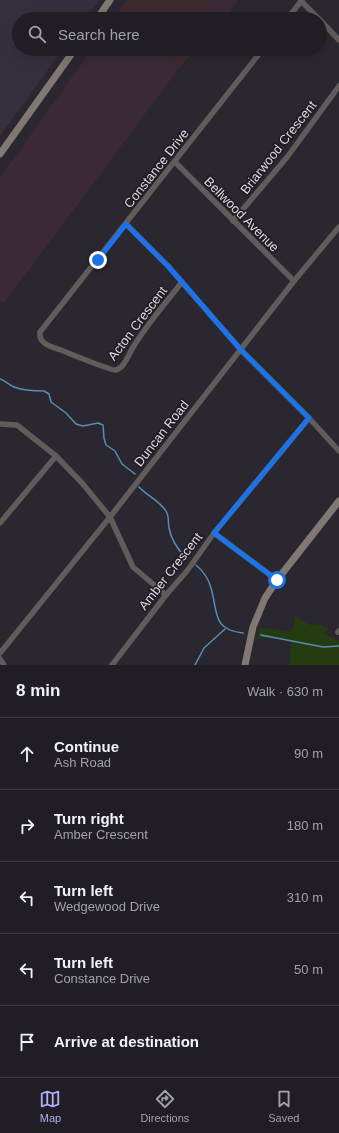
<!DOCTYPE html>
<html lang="en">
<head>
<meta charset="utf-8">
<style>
	:root { --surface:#201d24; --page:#2d2a31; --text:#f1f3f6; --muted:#a2a2a6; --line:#3d3b41; --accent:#b0aefa }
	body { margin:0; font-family:Helvetica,sans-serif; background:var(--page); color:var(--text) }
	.stop { position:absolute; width:12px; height:12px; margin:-9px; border:3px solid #1a73e8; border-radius:50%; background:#fff }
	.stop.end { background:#1a73e8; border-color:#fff; box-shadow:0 1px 4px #0008 }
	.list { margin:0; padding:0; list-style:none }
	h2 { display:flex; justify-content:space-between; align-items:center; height:52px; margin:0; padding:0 16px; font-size:17px }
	h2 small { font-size:13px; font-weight:400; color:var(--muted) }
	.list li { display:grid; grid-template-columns:26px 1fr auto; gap:12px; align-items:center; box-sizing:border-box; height:72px; padding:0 16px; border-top:1px solid var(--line) }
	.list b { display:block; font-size:15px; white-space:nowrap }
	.list p { margin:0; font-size:13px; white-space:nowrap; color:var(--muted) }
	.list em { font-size:13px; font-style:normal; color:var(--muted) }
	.icon { flex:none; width:22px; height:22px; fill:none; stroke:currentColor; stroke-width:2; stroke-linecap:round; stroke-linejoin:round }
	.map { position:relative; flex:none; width:339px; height:665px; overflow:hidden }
	.search { position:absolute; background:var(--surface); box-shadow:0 4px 16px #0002; left:12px; right:12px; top:12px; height:44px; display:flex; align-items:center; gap:10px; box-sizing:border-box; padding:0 14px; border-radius:22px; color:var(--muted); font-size:15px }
	.sheet { height:412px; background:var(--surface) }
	nav { display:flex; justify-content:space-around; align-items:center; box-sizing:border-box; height:56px; border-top:1px solid var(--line); background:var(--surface); font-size:11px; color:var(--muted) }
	nav a { display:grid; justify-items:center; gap:2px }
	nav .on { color:var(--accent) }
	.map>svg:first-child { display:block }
</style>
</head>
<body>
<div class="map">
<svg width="339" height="665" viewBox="0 0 339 665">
	<rect width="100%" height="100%" fill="#2b2730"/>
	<!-- commercial -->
	<g fill="#3b2a35">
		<polygon points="204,0 238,0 225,19 223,19"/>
		<polygon points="92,49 159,49 179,68 4,303 0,300 0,178"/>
	</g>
	<!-- built -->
	<polygon fill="#36303e" points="0,0 99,0 85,19 19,19 19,49 63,49 0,136"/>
	<!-- education -->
	<g fill="#3d2a2f">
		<polygon points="127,0 204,0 223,19 128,19 119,10"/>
		<polygon points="159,49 197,49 179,68"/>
	</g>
	<!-- green -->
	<polygon fill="#243c0f" points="295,616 310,625 317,624 329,629 324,633 338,641 339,640 339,665 290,665 291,639 257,638 260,627 289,632 293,630"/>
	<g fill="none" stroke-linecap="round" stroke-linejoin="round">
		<!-- stream -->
		<g stroke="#568db3" stroke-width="1.5">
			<path d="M0 379C6 381 9 385 14 387 24 391 34 391 44 391L49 394 51 402 66 413 76 424 83 426 98 423 103 425 104 438 106 445 115 451 122 464 135 474"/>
			<path d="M139 487C146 495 163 503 167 513 169 517 168 524 169 528 171 539 179 551 187 559"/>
			<path d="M196 565C203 571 209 580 211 588 218 612 212 630 243 633"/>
			<polyline points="261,635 323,647 339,646"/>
			<polyline points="195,665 204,648 225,629"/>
		</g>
		<!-- street -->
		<g stroke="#615c59" stroke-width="5.5">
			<polyline points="301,1 319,19"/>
			<polyline points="287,19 302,0"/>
			<polyline points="320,20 339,40"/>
			<polyline points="175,162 294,281"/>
			<polyline points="233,221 288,156 339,86"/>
			<polyline points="126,224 168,266 241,350 309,418 339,451"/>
			<path d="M182 282C165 304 146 325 132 349 128 356 124 368 116 370 112 371 68 353 61 350 52 347 38 344 40 332L263 49"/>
			<polyline points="0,424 17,425 56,456 82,483 110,517 133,567 166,595"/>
			<polyline points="0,523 56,456"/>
			<polyline points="214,533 277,580"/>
			<polyline points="338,632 339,631"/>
			<polyline points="0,653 110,517 294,281 339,227"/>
			<polyline points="0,659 4,665"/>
			<polyline points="112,665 166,595 187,571 214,533 309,418"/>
		</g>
		<!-- secondary -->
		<g stroke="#807973" stroke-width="7">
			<polyline points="97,19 110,0"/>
			<polyline points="0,154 75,49"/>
			<polyline points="245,665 253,627 265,598 277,580 339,501"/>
		</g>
	</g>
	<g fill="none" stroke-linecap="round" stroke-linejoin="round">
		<!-- route -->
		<polyline stroke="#1a73e8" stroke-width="5" points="98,260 126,224 168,266 241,350 309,418 214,533 277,580"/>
	</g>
	<g text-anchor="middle" stroke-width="3.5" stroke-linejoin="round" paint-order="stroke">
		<!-- street labels -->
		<g font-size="13" fill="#dddae0" stroke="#211d26">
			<text transform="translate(278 147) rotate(-52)" y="5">Briarwood Crescent</text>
			<text transform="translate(156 168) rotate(-52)" y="5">Constance Drive</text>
			<text transform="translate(242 214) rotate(45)" y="5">Bellwood Avenue</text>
			<text transform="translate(137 323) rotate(-53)" y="5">Acton Crescent</text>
			<text transform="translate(161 433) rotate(-52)" y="5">Duncan Road</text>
			<text transform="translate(170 571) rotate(-52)" y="5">Amber Crescent</text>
		</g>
	</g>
</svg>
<div class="stop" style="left:277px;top:580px"></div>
<div class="stop end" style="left:98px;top:260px"></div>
<div class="search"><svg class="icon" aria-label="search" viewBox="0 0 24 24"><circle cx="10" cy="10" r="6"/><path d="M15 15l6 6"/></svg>Search here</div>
</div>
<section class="sheet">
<h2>8 min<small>Walk · 630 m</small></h2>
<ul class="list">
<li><svg class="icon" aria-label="ahead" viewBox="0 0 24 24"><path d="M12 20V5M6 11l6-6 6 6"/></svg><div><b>Continue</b><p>Ash Road</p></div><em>90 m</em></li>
<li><svg class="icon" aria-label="right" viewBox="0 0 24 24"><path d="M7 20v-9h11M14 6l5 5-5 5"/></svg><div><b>Turn right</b><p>Amber Crescent</p></div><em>180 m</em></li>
<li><svg class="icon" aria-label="left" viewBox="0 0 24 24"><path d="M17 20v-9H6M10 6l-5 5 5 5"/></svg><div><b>Turn left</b><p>Wedgewood Drive</p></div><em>310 m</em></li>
<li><svg class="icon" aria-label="left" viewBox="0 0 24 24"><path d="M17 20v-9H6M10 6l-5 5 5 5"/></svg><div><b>Turn left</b><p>Constance Drive</p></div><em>50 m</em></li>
<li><svg class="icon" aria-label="arrive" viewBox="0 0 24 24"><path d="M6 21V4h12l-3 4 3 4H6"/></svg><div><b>Arrive at destination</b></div></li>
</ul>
</section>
<nav>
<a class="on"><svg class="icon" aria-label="map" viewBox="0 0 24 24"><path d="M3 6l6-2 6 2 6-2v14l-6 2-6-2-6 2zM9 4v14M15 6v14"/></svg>Map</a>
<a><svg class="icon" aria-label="directions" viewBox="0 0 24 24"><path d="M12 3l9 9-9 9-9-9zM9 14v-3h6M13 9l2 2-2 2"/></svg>Directions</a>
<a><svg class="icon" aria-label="saved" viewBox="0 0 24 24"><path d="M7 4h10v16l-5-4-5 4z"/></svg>Saved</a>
</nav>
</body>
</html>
